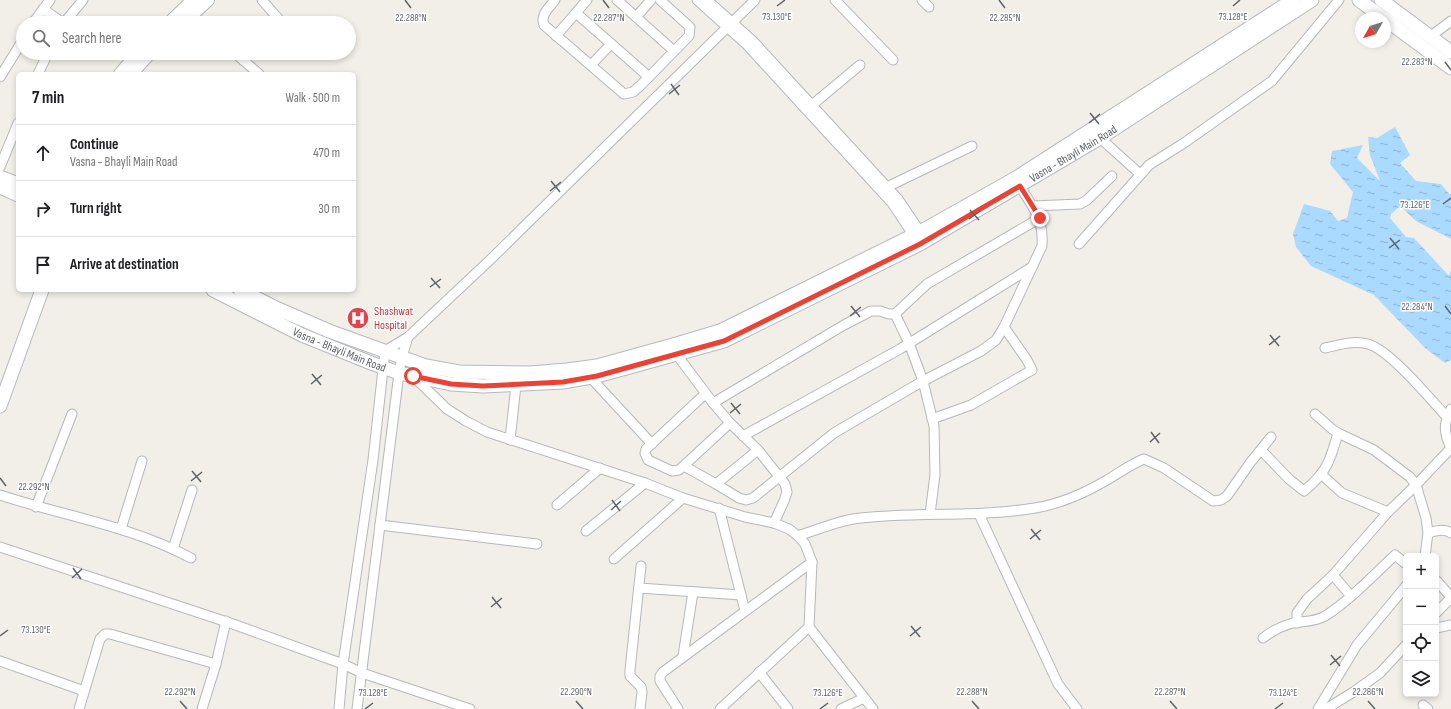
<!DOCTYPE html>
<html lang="en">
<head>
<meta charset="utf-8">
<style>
	:root { --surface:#fff; --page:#f2f2f2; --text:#202124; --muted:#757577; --line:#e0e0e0 }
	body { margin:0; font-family:"Sofia Sans Condensed",sans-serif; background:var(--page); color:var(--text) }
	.controls { position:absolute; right:12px; bottom:12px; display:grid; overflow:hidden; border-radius:6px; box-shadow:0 2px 6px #0003 }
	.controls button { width:36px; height:36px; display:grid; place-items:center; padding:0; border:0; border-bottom:1px solid var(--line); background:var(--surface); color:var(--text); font:20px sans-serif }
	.compass { position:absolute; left:1355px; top:12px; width:36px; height:36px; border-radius:50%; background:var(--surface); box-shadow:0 2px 6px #0003; rotate:231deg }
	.stop { position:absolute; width:12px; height:12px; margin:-9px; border:3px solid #ea4335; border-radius:50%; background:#fff }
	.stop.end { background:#ea4335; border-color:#fff; box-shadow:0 1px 4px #0008 }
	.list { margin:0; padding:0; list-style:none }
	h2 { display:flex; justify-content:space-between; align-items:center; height:52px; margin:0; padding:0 16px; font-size:17px }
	h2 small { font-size:13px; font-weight:400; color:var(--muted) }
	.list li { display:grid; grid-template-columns:26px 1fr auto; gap:12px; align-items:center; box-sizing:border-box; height:56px; padding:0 16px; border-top:1px solid var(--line) }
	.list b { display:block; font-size:15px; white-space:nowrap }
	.list p { margin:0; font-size:13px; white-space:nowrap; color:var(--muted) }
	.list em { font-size:13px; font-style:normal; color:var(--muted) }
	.icon { flex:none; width:22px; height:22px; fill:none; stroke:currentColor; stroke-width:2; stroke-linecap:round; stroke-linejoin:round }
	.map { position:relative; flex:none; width:1451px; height:709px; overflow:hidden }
	.search { position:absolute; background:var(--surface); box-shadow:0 2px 6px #0003; left:16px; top:16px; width:340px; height:44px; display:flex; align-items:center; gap:10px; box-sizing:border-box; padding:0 14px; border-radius:22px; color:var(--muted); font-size:15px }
	.panel { position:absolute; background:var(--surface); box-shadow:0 2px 6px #0003; left:16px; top:72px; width:340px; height:220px; border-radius:6px }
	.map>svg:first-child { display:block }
</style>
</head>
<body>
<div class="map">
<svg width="1451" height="709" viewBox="0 0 1451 709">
	<defs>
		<pattern id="water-ripples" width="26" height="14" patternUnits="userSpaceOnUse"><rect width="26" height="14" fill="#aadaff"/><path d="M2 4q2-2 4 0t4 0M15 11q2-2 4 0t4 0" fill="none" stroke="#8eb4d2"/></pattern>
	</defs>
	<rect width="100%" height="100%" fill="#f1efe8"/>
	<!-- water -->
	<polygon fill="url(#water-ripples)" points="1395,127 1410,155 1400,163 1416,181 1441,184 1449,194 1451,194 1451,239 1416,221 1400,206 1391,214 1390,218 1406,237 1414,238 1449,276 1451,270 1451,360 1445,363 1425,348 1374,295 1311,266 1296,247 1293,234 1304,204 1330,211 1338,221 1347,218 1353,192 1330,164 1332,151 1363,145 1357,158 1380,181 1370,155 1368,137 1377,138"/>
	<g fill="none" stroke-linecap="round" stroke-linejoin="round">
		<!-- minor casing -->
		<g stroke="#b5b8bc" stroke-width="11">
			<g id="minor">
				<polyline points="262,0 282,23"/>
				<path d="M555 0C549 8 540 15 544 25L624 94 633 92 641 85 689 36 690 27 660 0"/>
				<polyline points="617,0 674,51"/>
				<polyline points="697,0 747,45 892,203 916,239"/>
				<polyline points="707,0 753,41 898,199 923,236"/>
				<polyline points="835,0 893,60"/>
				<polyline points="922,0 929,7"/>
				<polyline points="43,9 63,23"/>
				<polyline points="187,12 200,23"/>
				<polyline points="576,13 649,77"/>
				<polyline points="636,17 651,0"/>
				<polyline points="33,23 50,0"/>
				<polyline points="64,23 83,0"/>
				<polyline points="556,36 587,0"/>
				<polyline points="1431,36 1451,21"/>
				<polyline points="235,53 259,74"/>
				<polyline points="243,60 252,53"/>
				<polyline points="591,65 611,44"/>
				<polyline points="38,74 48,53"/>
				<polyline points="0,77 23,40"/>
				<polyline points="812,105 860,65"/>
				<polyline points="1100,138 1140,174"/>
				<polyline points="0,167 18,123"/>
				<polyline points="887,187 972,146"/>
				<polyline points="1033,206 1080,204 1087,200 1112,176"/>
				<polyline points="1079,244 1149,165 1184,143 1272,81 1339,0"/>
				<polyline points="895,314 909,343 923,381 934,426 935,475 930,514"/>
				<polyline points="408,337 491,259 755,0"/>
				<path d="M1325 348C1339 345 1353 340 1368 344 1390 350 1430 399 1447 417"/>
				<polyline points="677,355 713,403 730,423 758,450 785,484 787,492 784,501 774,523"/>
				<polyline points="413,376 447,409 466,421 487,432 645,483 683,498 745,517 774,523 789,529 798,536 805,544 812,562 809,627 873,709"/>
				<polyline points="590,377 652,444"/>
				<polyline points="705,394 646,449 645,453 648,460 672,471 679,470 730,423"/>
				<polyline points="713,403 844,325 871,311 880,311 889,314 895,314 927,284 1040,218"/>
				<path d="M1451 409C1443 423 1444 434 1451 448"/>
				<polyline points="1315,414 1332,429 1338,433 1374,450 1410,477 1416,485 1426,518 1428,533 1425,556"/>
				<polyline points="932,419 971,405 1032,370 1027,360 1004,327"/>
				<polyline points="743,436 900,349 1032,267"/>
				<polyline points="510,440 516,385"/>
				<path d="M1261 450 1289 479 1304 491C1327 472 1330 461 1338 433"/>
				<path d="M684 466 716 484 739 498 746 500 753 498 834 433 923 381 981 351 996 340 1004 327 1042 246C1044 216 1031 206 1017 181"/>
				<polyline points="1321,474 1342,493 1388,512"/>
				<polyline points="716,484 758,450"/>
				<path d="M0 495C64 516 131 526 191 558"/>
				<polyline points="557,505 600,468"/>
				<polyline points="36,507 72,414"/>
				<polyline points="719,508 745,611"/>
				<polyline points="979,514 1058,684 1077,709"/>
				<polyline points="380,525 537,544"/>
				<polyline points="121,529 142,461"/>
				<polyline points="586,531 645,483"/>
				<path d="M1428 533C1436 531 1444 528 1451 533"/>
				<path d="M798 536C816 530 836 522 853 519 914 511 975 518 1035 508 1060 504 1085 493 1107 480 1119 473 1131 464 1144 459L1164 468 1213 501 1221 500 1227 496 1250 463 1271 437"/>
				<polyline points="0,547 233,624 343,664 362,673 470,709"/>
				<polyline points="173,549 192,490"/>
				<polyline points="614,559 683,498"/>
				<polyline points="1333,575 1351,596"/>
				<polyline points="1436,580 1451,597"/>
				<polyline points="639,588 741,595"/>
				<polyline points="1436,613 1451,598"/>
				<polyline points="1297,623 1297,613 1307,599 1333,575 1388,512 1416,485 1451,448"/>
				<polyline points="1436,628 1451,625"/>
				<path d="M1263 638C1272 631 1281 626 1293 623 1304 621 1315 622 1325 616 1349 601 1375 574 1395 555L1406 564"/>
				<polyline points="683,656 693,592"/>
				<polyline points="0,661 84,691"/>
				<polyline points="759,672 788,709"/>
				<polyline points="1423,705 1428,709"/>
				<polyline points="79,709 100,639 105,634 110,634 216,664 226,621"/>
				<polyline points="202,709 216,664"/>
				<polyline points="339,709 343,664 373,460 385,351 408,337 402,357 399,373 357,709"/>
				<polyline points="640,709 642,692 641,687 630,676 630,670 641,566"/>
				<polyline points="678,709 660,681 660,676 663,672 812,562"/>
				<polyline points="720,709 809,627"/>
				<polyline points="841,709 864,698"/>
				<polyline points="1318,709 1357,645 1406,586"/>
				<polyline points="1326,709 1355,691 1380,673 1406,645"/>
			</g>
		</g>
		<!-- tertiary casing -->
		<g stroke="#b5b8bc" stroke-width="14">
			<g id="tertiary">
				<polyline points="169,23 193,0"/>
				<polyline points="183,23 208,0"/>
				<polyline points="120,74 138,53"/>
				<polyline points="131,74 150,53"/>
			</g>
		</g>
		<!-- secondary casing -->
		<g stroke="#b6babf" stroke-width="15">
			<g id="secondary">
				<polyline points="1359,0 1383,18"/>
				<polyline points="1381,0 1451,52"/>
				<polyline points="1385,19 1451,68"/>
				<polyline points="0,177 18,184"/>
				<polyline points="0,187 18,195"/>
				<path id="s1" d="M213 290 302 335 371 363 399 373 413 376 451 384 483 386 563 382 597 376 724 341 920 244 1100 138 1312 0"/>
				<polyline points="240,290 278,309 329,331 426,366 459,372 530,373 567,370 597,366 673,345 720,331 920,232 1016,178 1293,0"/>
				<polyline points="0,406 42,290"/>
			</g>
		</g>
		<!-- minor -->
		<use href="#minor" stroke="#fff" stroke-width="9"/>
		<!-- tertiary -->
		<use href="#tertiary" stroke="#fff" stroke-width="12"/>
		<!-- secondary -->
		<use href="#secondary" stroke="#fff" stroke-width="13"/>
	</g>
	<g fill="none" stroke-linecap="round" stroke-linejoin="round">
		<!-- route -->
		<polyline stroke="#ea4335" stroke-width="5" points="413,376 451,384 483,386 563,382 597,376 724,341 920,244 1020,186 1040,218"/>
	</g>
	<!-- ticks -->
	<path fill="none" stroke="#5f6368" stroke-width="1.5" d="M405 0 411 8M603 0 609 8M999 0 1005 8M777 6 785 0M1233 6 1240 0M1445 62 1451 70M671 84 679 95M669 94 680 85M1090 113 1099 124M1089 123 1100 114M551 181 560 192M550 191 561 182M1443 204 1451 198M970 210 979 220M969 219 980 211M1390 238 1399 249M1389 248 1400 240M431 278 440 288M430 287 441 279M851 306 860 317M1445 306 1451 314M850 316 861 307M1270 335 1279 346M1269 345 1280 336M312 374 321 385M311 384 322 375M731 403 740 414M730 413 741 404M1151 432 1159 443M1150 442 1160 433M192 471 201 482M0 478 6 486M191 481 202 472M612 500 620 511M611 510 621 501M1031 529 1040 540M1030 539 1041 530M73 568 81 579M72 578 82 569M492 597 501 608M491 607 502 598M911 626 920 637M0 636 8 630M910 636 921 627M1331 655 1340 666M1330 665 1341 656M180 701 187 709M576 701 583 709M972 701 979 709M1170 701 1177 709M1368 701 1375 709M365 709 373 703M820 709 828 703M1275 709 1283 703"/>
	<!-- icons -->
	<defs>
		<g id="hospital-disc" transform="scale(1.15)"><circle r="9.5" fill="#e0444e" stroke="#fff"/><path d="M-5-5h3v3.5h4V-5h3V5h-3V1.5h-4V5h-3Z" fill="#fff"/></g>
	</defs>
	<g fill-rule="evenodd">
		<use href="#hospital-disc" x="358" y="318"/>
	</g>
	<g text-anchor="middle" stroke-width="3" stroke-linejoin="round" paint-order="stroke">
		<!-- street labels -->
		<g font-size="12" fill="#5f6368" stroke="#fff">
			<text dy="4" stroke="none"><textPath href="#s1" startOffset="932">Vasna - Bhayli Main Road</textPath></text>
			<text dy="4" stroke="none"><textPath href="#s1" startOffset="140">Vasna - Bhayli Main Road</textPath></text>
		</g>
		<!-- health labels -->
		<g font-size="12" fill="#be3a42" stroke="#fff" text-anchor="start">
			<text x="374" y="315">Shashwat<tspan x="374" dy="14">Hospital</tspan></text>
		</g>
	</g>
	<g font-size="10" text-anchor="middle" fill="#5f6368" stroke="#fff" stroke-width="3" stroke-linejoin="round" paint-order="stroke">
		<text x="777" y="20">73.130°E</text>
		<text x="1233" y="20">73.128°E</text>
		<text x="411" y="21">22.288°N</text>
		<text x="609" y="21">22.287°N</text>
		<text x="1005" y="21">22.285°N</text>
		<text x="1417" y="65">22.283°N</text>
		<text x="1415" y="208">73.126°E</text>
		<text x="1417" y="310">22.284°N</text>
		<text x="34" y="490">22.292°N</text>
		<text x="36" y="633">73.130°E</text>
		<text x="180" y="695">22.292°N</text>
		<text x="576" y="695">22.290°N</text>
		<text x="972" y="695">22.288°N</text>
		<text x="1170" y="695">22.287°N</text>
		<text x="1368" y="695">22.286°N</text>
		<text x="373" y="696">73.128°E</text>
		<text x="828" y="696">73.126°E</text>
		<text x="1283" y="696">73.124°E</text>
	</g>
</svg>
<div class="controls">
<button>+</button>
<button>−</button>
<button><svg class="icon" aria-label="locate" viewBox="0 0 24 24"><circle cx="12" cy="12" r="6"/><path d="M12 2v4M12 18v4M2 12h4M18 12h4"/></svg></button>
<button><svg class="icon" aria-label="layers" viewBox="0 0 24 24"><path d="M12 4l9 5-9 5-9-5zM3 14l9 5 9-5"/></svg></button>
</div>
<svg class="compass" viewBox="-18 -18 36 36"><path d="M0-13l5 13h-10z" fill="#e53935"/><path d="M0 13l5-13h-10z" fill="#757577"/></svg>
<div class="stop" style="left:413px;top:376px"></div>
<div class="stop end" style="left:1040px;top:218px"></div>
<div class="search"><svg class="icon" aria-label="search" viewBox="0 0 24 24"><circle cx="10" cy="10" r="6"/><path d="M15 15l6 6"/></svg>Search here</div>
<section class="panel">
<h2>7 min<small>Walk · 500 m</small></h2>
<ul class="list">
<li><svg class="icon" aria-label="ahead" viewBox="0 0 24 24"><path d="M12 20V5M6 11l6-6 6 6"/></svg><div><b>Continue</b><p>Vasna - Bhayli Main Road</p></div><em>470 m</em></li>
<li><svg class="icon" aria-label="right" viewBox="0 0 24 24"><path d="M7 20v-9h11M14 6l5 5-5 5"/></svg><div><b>Turn right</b></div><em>30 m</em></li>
<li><svg class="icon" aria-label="arrive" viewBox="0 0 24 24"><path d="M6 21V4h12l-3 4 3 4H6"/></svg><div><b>Arrive at destination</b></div></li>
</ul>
</section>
</div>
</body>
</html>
